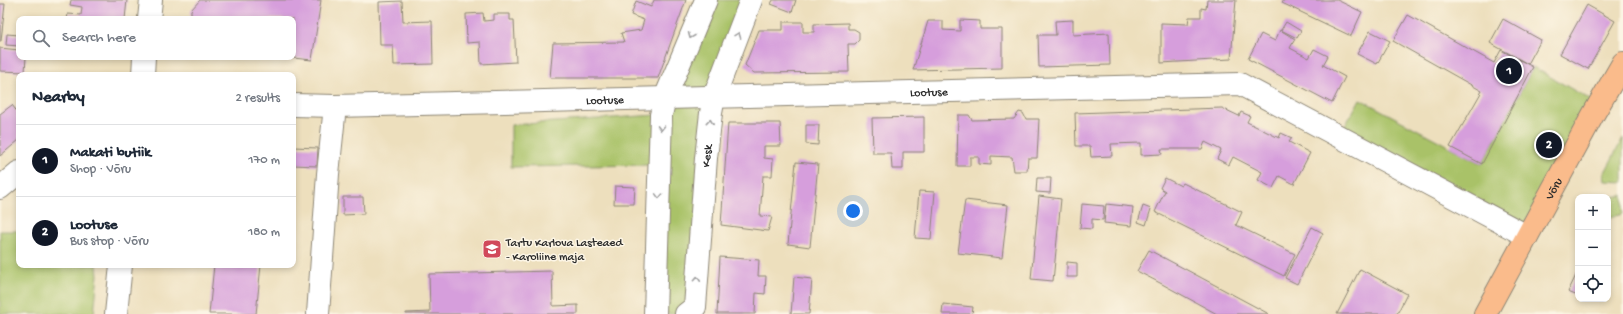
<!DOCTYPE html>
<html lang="en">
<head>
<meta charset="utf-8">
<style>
	:root { --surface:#fff; --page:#f2f2f3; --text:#1f2937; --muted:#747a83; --line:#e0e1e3; --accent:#111827 }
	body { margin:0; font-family:"Gochi Hand",sans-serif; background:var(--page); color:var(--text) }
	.controls { position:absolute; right:12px; bottom:12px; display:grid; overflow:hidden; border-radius:8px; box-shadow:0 2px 6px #0003 }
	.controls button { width:36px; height:36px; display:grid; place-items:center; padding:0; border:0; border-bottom:1px solid var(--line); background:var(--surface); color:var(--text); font:20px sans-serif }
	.you { position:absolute; left:853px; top:211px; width:14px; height:14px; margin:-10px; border:3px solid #fff; border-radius:50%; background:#1a73e8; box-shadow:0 0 0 6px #1a73e833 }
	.badge { display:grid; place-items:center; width:26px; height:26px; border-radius:50%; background:var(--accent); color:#fff; font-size:13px; font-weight:700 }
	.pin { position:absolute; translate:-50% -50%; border:2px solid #fff; box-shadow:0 1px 4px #0006 }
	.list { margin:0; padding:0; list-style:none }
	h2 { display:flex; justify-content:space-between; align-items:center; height:52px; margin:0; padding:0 16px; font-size:17px }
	h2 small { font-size:13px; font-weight:400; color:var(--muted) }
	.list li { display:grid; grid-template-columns:26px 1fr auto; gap:12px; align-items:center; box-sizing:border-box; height:72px; padding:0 16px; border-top:1px solid var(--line) }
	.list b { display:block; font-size:15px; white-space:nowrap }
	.list p { margin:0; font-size:13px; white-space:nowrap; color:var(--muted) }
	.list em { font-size:13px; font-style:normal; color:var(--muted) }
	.icon { flex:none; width:22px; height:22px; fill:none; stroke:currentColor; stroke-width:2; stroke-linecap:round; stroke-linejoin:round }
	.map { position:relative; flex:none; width:1623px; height:314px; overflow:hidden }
	.search { position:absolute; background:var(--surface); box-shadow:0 2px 6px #0003; left:16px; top:16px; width:280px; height:44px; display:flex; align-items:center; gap:10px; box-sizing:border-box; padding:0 14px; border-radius:8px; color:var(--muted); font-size:15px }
	.panel { position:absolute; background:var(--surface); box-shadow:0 2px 6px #0003; left:16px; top:72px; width:280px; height:196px; border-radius:8px }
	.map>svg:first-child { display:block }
</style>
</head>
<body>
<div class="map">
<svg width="1623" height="314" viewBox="0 0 1623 314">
	<rect width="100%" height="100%" fill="#fcf5e5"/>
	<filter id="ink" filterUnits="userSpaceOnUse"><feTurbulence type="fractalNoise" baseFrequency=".025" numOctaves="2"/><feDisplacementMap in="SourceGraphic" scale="8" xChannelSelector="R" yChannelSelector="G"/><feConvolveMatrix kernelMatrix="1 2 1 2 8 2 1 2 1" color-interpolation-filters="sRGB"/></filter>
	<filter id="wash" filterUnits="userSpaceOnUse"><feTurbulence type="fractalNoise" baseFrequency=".012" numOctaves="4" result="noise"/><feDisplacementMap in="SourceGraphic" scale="16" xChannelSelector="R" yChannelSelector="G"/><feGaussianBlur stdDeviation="0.9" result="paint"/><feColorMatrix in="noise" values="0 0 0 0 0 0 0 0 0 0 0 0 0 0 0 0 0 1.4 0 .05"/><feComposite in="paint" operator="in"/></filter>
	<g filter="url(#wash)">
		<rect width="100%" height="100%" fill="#eddfbd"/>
		<!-- green -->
		<g fill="#a9c267" stroke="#6a7649">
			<polygon points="706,0 751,0 714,97 686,314 655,314 656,165 511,167 511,125 656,115"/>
			<polygon points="1533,67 1591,100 1522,229 1340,135 1360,99 1482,164"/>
			<polygon points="1623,138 1623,182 1605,181 1604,174"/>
			<polygon points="1623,195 1623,214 1608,218 1608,198"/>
			<polygon points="0,231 19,231 19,265 97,265 98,275 94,314 0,314"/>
		</g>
		<g id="blocks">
			<!-- building -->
			<g fill="#d69edc">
				<polygon points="71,0 127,0 125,19 67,19 68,14 81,15 82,7 70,5"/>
				<polygon points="200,0 321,0 312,60 293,58 293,19 191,19 191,10"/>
				<polygon points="654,0 686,0 658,78 550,78 553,43 624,42 621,33 641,30 644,20 631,15 636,1 651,7"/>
				<polygon points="773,0 796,0 792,12 771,4"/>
				<polygon points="1207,0 1236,0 1231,59 1161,63 1161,23 1188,24 1189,17 1201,17 1201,8 1206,9"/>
				<polygon points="1284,0 1337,0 1362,12 1351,36 1282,3"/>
				<polygon points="402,1 403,22 432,21 433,64 394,65 393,45 380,45 379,2"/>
				<polygon points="0,4 5,4 1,41 0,41"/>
				<polygon points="1587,5 1615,21 1588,69 1560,54"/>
				<polygon points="483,13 484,21 494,20 494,14 510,14 510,20 514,20 516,62 481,64 480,42 467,43 466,14"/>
				<polygon points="1408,15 1494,63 1501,50 1533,67 1482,164 1450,147 1482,91 1393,41"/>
				<polygon points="1503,19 1541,40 1528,64 1490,43"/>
				<polygon points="960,20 980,21 980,29 1002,29 1002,68 913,70 928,21 943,21 943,30 960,31"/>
				<polygon points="1073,20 1073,35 1109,33 1110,65 1039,67 1038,35 1056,35 1055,21"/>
				<polygon points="783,22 803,22 803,32 814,32 814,24 848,23 848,29 854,29 859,32 859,40 855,44 848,44 849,72 754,73 745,65 759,30 783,30"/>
				<polygon points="1286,22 1301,31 1297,38 1281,30"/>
				<polygon points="1280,30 1295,39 1290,48 1309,58 1314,49 1328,56 1323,65 1345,77 1332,103 1248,59 1261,34 1275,41"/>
				<polygon points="1370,31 1390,41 1377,64 1357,54"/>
				<polygon points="7,34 19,35 19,46 6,45"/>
				<polygon points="0,48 19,50 19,57 26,57 25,72 0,71"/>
				<polygon points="12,105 19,114 19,140 0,156 0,114"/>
				<polygon points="1222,108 1239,116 1241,112 1250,116 1247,122 1279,138 1281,133 1292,138 1289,142 1310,153 1294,184 1279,176 1273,188 1258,180 1262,172 1233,157 1229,165 1217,159 1221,150 1205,142 1202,149 1161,149 1162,154 1141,155 1141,143 1111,144 1112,156 1091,157 1090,146 1076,146 1075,113"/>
				<polygon points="1019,112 1023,113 1026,119 1039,119 1037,158 1028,158 1027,171 1014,171 1012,157 991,156 991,165 979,164 979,157 970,157 970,166 957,166 958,115 969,115 972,120 1014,119"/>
				<polygon points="924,117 924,152 903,152 903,169 892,169 891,153 873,153 872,118"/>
				<polygon points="728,123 780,123 781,146 764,146 764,158 773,159 772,176 763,176 760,216 772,217 768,231 721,225"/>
				<polygon points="806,125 819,125 818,145 806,144"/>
				<polygon points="293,147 318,148 317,166 293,165"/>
				<polygon points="796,162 818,164 810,247 788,244"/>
				<polygon points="1037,178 1051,178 1050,193 1036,192"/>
				<polygon points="1165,178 1181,186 1183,183 1242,212 1236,225 1295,254 1284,276 1155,212 1165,191 1160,188"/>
				<polygon points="615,186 635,187 634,204 614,204"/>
				<polygon points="919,191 935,192 931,239 915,238"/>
				<polygon points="1039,196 1061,199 1053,281 1031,279"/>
				<polygon points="343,197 363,197 364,214 343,215"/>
				<polygon points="965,200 1008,205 1002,258 958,253"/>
				<polygon points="1082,204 1104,206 1103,220 1092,219 1092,229 1080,228"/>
				<polygon points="1106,204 1133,207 1131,226 1104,223"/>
				<polygon points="1143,206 1151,209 1146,225 1138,222"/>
				<polygon points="1312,227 1323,233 1297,284 1285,278"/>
				<polygon points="1149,250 1185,269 1269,314 1217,314 1162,284 1137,271"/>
				<polygon points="720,257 759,260 758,276 766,276 765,294 756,293 755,314 717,314"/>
				<polygon points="1067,262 1077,263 1077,277 1067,277"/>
				<polygon points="214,265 261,265 256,314 209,314"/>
				<polygon points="1360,269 1407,294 1397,314 1337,314"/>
				<polygon points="552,271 553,306 578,305 578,314 406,314 406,313 430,312 429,274"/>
				<polygon points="1578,271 1578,296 1568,292"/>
				<polygon points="794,277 812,279 809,314 791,314"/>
				<polygon points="943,304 973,307 972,314 942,314"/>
			</g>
		</g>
	</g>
	<g filter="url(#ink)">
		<use href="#blocks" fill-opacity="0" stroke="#8c8574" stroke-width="1"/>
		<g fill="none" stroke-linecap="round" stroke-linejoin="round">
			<!-- minor casing -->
			<g stroke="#8c8574" stroke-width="24">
				<g id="minor">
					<polyline points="149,19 151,0"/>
					<polyline points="143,75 144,57"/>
					<path id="s1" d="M293 105 335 106 1240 84 1527 236"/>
					<polyline points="0,188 19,172"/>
					<polyline points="116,314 121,265"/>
					<polyline points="318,314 328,174 335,106"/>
					<polyline points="655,314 661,115 665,98 706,0"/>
					<path id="s2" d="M686 314 695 307 706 158 711 113 714 97 751 0"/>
				</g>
			</g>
			<!-- major casing -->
			<g stroke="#8c8574" stroke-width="24">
				<g id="major">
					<path id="s3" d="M1485 314 1594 113 1623 63"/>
				</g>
			</g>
			<!-- minor -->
			<use href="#minor" stroke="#fff" stroke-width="22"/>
			<!-- major -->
			<use href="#major" stroke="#fabb8b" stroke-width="22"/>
		</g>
		<!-- one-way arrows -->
		<defs><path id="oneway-chevron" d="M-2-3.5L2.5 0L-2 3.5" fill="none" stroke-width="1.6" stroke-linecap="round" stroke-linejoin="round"/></defs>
		<g stroke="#a0a0a0">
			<use href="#oneway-chevron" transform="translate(738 35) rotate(-69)"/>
			<use href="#oneway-chevron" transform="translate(691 36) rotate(112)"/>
			<use href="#oneway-chevron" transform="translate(710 122) rotate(-84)"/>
			<use href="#oneway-chevron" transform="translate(661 128) rotate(91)"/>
			<use href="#oneway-chevron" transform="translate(659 196) rotate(92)"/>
			<use href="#oneway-chevron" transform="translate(697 279) rotate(-86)"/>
		</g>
	</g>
	<!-- icons -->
	<defs>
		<g id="school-square" transform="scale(1)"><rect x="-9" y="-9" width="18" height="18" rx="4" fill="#d1495b" stroke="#fcf5e5"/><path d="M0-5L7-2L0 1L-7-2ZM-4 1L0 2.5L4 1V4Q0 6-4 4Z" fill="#fff"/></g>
	</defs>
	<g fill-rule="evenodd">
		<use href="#school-square" x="492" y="249"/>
	</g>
	<g text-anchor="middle" stroke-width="3" stroke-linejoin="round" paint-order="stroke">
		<!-- street labels -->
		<g font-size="12" fill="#2b2b2b" stroke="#fcf5e5">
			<text dy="4" stroke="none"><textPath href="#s1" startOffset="636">Lootuse</textPath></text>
			<text dy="4" stroke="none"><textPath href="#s1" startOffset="312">Lootuse</textPath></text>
			<text dy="4" stroke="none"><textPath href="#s2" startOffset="163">Kesk</textPath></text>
			<text dy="4" stroke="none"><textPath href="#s3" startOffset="143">Võru</textPath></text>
		</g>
		<!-- poi labels -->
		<g font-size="12" fill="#2b2b2b" stroke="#fcf5e5" text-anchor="start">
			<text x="506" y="246">Tartu Karlova Lasteaed<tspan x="506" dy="14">- Karoliine maja</tspan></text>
		</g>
	</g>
</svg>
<div class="controls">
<button>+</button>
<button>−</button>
<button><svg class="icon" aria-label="locate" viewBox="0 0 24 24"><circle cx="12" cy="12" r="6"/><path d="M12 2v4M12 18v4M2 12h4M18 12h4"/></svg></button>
</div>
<div class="you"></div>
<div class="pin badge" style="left:1509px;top:71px">1</div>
<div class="pin badge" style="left:1549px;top:145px">2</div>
<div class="search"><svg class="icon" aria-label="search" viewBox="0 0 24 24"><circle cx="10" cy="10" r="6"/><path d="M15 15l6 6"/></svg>Search here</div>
<section class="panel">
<h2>Nearby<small>2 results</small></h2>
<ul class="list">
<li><span class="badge">1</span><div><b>Makati butiik</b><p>Shop · Võru</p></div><em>170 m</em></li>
<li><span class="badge">2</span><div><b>Lootuse</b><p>Bus stop · Võru</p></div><em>180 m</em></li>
</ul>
</section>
</div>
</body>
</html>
